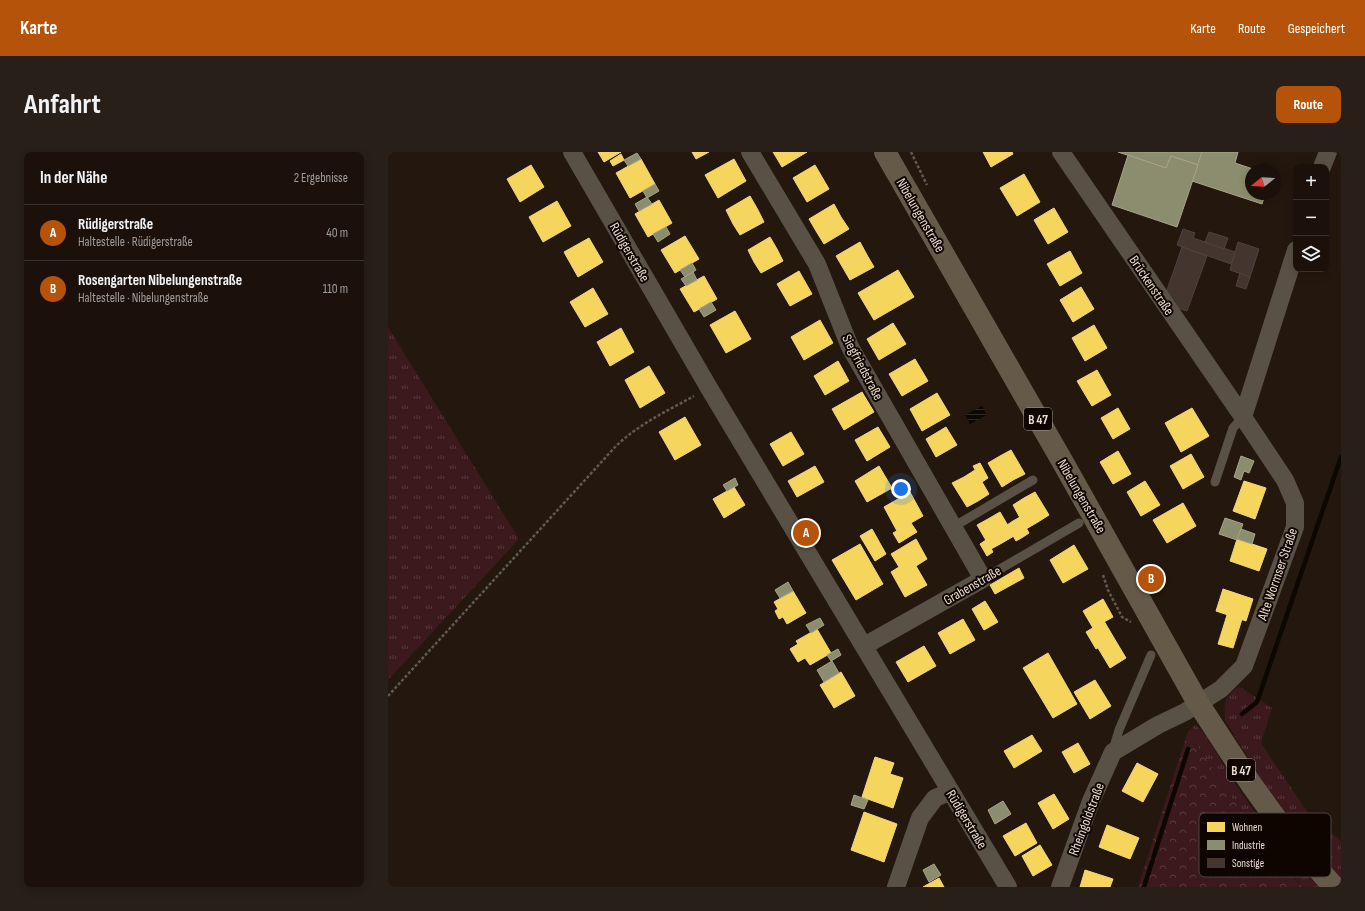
<!DOCTYPE html>
<html lang="de">
<head>
<meta charset="utf-8">
<style>
	:root { --surface:#1b110a; --page:#281f18; --text:#f1f3f6; --muted:#a09d9c; --line:#39312b; --accent:#b45309 }
	body { margin:0; font-family:"Sofia Sans Condensed",sans-serif; background:var(--page); color:var(--text) }
	.controls { position:absolute; right:12px; top:12px; display:grid; overflow:hidden; border-radius:8px; box-shadow:0 2px 10px #0003 }
	.controls button { width:36px; height:36px; display:grid; place-items:center; padding:0; border:0; border-bottom:1px solid var(--line); background:var(--surface); color:var(--text); font:20px sans-serif }
	.compass { position:absolute; left:857px; top:12px; width:36px; height:36px; border-radius:50%; background:var(--surface); box-shadow:0 2px 10px #0003; rotate:252deg }
	.you { position:absolute; left:513px; top:337px; width:14px; height:14px; margin:-10px; border:3px solid #fff; border-radius:50%; background:#1a73e8; box-shadow:0 0 0 6px #1a73e833 }
	.badge { display:grid; place-items:center; width:26px; height:26px; border-radius:50%; background:var(--accent); color:#fff; font-size:13px; font-weight:700 }
	.pin { position:absolute; translate:-50% -50%; border:2px solid #fff; box-shadow:0 1px 4px #0006 }
	.list { margin:0; padding:0; list-style:none }
	h2 { display:flex; justify-content:space-between; align-items:center; height:52px; margin:0; padding:0 16px; font-size:17px }
	h2 small { font-size:13px; font-weight:400; color:var(--muted) }
	.list li { display:grid; grid-template-columns:26px 1fr auto; gap:12px; align-items:center; box-sizing:border-box; height:56px; padding:0 16px; border-top:1px solid var(--line) }
	.list b { display:block; font-size:15px; white-space:nowrap }
	.list p { margin:0; font-size:13px; white-space:nowrap; color:var(--muted) }
	.list em { font-size:13px; font-style:normal; color:var(--muted) }
	.icon { flex:none; width:22px; height:22px; fill:none; stroke:currentColor; stroke-width:2; stroke-linecap:round; stroke-linejoin:round }
	.map { position:relative; flex:none; width:953px; height:735px; overflow:hidden; border-radius:8px }
	header { display:flex; align-items:center; gap:24px; box-sizing:border-box; height:56px; padding:0 20px; background:var(--accent); color:#fff }
	header strong { font-size:19px }
	nav { display:flex; gap:22px; margin-inline-start:auto; font-size:14px }
	.intro { display:flex; align-items:center; justify-content:space-between; box-sizing:border-box; height:96px; padding:0 24px }
	h1 { margin:0; font-size:28px }
	.button { padding:10px 18px; border-radius:8px; background:var(--accent); color:#fff; font-size:14px; font-weight:700 }
	main { display:flex; gap:24px; padding:0 24px }
	aside { flex:1; background:var(--surface); border-radius:8px; box-shadow:0 2px 10px #0003 }
	.map>svg:first-child { display:block }
</style>
</head>
<body>
<header>
<strong>Karte</strong>
<nav><a>Karte</a><a>Route</a><a>Gespeichert</a></nav>
</header>
<div class="intro"><h1>Anfahrt</h1><a class="button">Route</a></div>
<main>
<aside>
<h2>In der Nähe<small>2 Ergebnisse</small></h2>
<ul class="list">
<li><span class="badge">A</span><div><b>Rüdigerstraße</b><p>Haltestelle · Rüdigerstraße</p></div><em>40 m</em></li>
<li><span class="badge">B</span><div><b>Rosengarten Nibelungenstraße</b><p>Haltestelle · Nibelungenstraße</p></div><em>110 m</em></li>
</ul>
</aside>
<div class="map">
<svg width="953" height="735" viewBox="0 0 953 735">
	<defs>
		<pattern id="grass-tufts" width="24" height="20" patternUnits="userSpaceOnUse"><rect width="24" height="20" fill="#3b191c"/><path d="M3 7l-1-3M5 7V3M7 7l1-3M15 17l-1-3M17 17v-4M19 17l1-3" fill="none" stroke="#583a3c"/></pattern>
		<pattern id="forest-crowns" width="20" height="18" patternUnits="userSpaceOnUse"><rect width="20" height="18" fill="#3b191c"/><path d="M2 6a3 3 0 1 1 6 0M12 15a3 3 0 1 1 6 0" fill="none" stroke="#583a3c"/></pattern>
		<pattern id="water-rules" width="6" height="5" patternUnits="userSpaceOnUse"><rect width="6" height="5" fill="#0c0801"/><path d="M0 2.5h6" fill="none" stroke="#302b25"/></pattern>
	</defs>
	<rect width="100%" height="100%" fill="#24170e"/>
	<!-- grass -->
	<g fill="url(#grass-tufts)">
		<polygon points="0,175 131,387 0,528"/>
		<path d="M851 534 884 556 873 591 920 661 953 689V728L910 680 883 643 837 568C836 549 836 546 851 534Z"/>
		<path d="M807 573C820 581 841 624 852 639 875 672 906 706 934 735H915L892 708 842 644 800 579Z"/>
	</g>
	<!-- forest -->
	<polygon fill="url(#forest-crowns)" points="800,579 842,644 907,727 915,735 750,735"/>
	<!-- water -->
	<polygon fill="url(#water-rules)" points="594,254 599,263 582,272 577,263"/>
	<!-- homes -->
	<g fill="#f6d55c" stroke="#f2d67e">
		<polygon points="210,0 233,0 216,10"/>
		<polygon points="304,0 321,0 308,7"/>
		<polygon points="385,0 419,0 394,15"/>
		<polygon points="595,0 624,0 625,2 603,15"/>
		<polygon points="233,2 236,8 225,14 222,9"/>
		<polygon points="253,7 267,32 242,46 228,21"/>
		<polygon points="346,7 358,29 330,46 317,23"/>
		<polygon points="143,13 156,35 132,50 119,27"/>
		<polygon points="427,13 434,25 412,38 405,26"/>
		<polygon points="636,22 652,50 629,64 612,36"/>
		<polygon points="434,25 441,37 419,50 412,38"/>
		<polygon points="362,44 370,58 345,72 338,58"/>
		<polygon points="271,48 284,71 260,85 247,62"/>
		<polygon points="169,49 183,74 155,90 141,65"/>
		<polygon points="446,52 453,65 428,79 421,67"/>
		<polygon points="666,56 680,80 660,92 646,68"/>
		<polygon points="370,58 376,70 352,83 345,72"/>
		<polygon points="453,65 461,77 436,92 428,79"/>
		<polygon points="297,84 311,107 287,121 273,98"/>
		<polygon points="382,85 389,97 366,110 360,98"/>
		<polygon points="201,86 215,110 190,125 176,100"/>
		<polygon points="472,90 479,103 455,116 448,104"/>
		<polygon points="389,97 395,109 373,121 366,110"/>
		<polygon points="682,99 694,121 672,134 659,112"/>
		<polygon points="479,103 486,115 462,128 455,116"/>
		<polygon points="510,118 526,145 486,168 470,141"/>
		<polygon points="411,119 424,142 402,154 389,132"/>
		<polygon points="316,124 329,147 306,160 292,137"/>
		<polygon points="693,135 706,157 685,170 672,148"/>
		<polygon points="205,136 220,162 197,175 182,150"/>
		<polygon points="347,159 363,187 338,201 322,173"/>
		<polygon points="432,168 445,191 416,208 403,185"/>
		<polygon points="505,171 518,192 491,208 479,187"/>
		<polygon points="706,173 719,196 697,209 684,186"/>
		<polygon points="233,176 246,200 222,214 209,190"/>
		<polygon points="527,207 540,229 514,244 501,222"/>
		<polygon points="450,209 461,229 437,243 426,224"/>
		<polygon points="261,214 277,241 252,256 237,228"/>
		<polygon points="709,218 723,243 704,254 689,229"/>
		<polygon points="474,240 486,260 456,278 444,257"/>
		<polygon points="549,241 562,263 534,279 522,257"/>
		<polygon points="730,256 742,277 725,287 713,266"/>
		<polygon points="804,256 821,284 793,300 777,271"/>
		<polygon points="297,265 313,293 287,308 271,280"/>
		<polygon points="490,275 502,295 479,309 467,288"/>
		<polygon points="558,275 569,293 548,305 538,287"/>
		<polygon points="403,280 416,302 395,314 382,292"/>
		<polygon points="623,298 637,322 625,328 612,304"/>
		<polygon points="730,299 743,322 725,332 712,310"/>
		<polygon points="803,302 816,325 795,337 782,314"/>
		<polygon points="612,304 625,328 614,335 600,311"/>
		<polygon points="592,311 600,326 594,330 585,314"/>
		<polygon points="427,314 436,330 409,345 400,329"/>
		<polygon points="491,314 504,336 479,350 467,329"/>
		<polygon points="587,318 601,342 590,349 576,325"/>
		<polygon points="576,325 590,349 579,355 564,331"/>
		<polygon points="757,329 772,353 753,364 739,340"/>
		<polygon points="856,329 878,336 867,367 845,359"/>
		<polygon points="346,335 357,353 336,366 325,347"/>
		<polygon points="522,340 535,364 509,379 496,355"/>
		<polygon points="647,340 661,363 650,370 636,346"/>
		<polygon points="636,346 650,370 638,377 625,353"/>
		<polygon points="795,351 808,374 779,391 765,368"/>
		<polygon points="612,360 626,384 614,391 600,367"/>
		<polygon points="632,365 641,381 635,385 625,369"/>
		<polygon points="600,367 614,391 603,397 589,373"/>
		<polygon points="625,369 635,385 628,389 619,373"/>
		<polygon points="523,371 529,380 511,391 505,381"/>
		<polygon points="484,377 498,402 487,409 472,384"/>
		<polygon points="528,387 539,407 528,414 539,433 517,445 503,420 511,415 503,402"/>
		<polygon points="849,387 879,397 871,419 842,409"/>
		<polygon points="598,388 605,400 599,404 592,392"/>
		<polygon points="472,392 495,432 468,448 444,408"/>
		<polygon points="686,393 700,417 675,431 662,408"/>
		<polygon points="631,416 636,426 607,442 602,433"/>
		<polygon points="835,437 865,447 858,469 828,459"/>
		<polygon points="405,439 418,461 399,472 395,465 391,467 387,459 390,457 386,450"/>
		<polygon points="715,447 725,465 705,476 695,459"/>
		<polygon points="597,449 610,470 596,478 584,457"/>
		<polygon points="839,463 854,467 845,496 830,492"/>
		<polygon points="575,467 587,488 562,502 550,481"/>
		<polygon points="716,469 726,486 708,497 698,480"/>
		<polygon points="429,477 443,501 422,513 417,506 410,510 402,497 410,492 408,489"/>
		<polygon points="726,486 738,506 722,516 710,496"/>
		<polygon points="536,494 548,514 520,530 508,510"/>
		<polygon points="660,501 689,552 665,566 635,516"/>
		<polygon points="453,520 467,544 446,556 432,533"/>
		<polygon points="707,528 723,554 702,567 686,540"/>
		<polygon points="644,583 654,599 626,616 616,599"/>
		<polygon points="690,591 702,612 686,621 674,600"/>
		<polygon points="487,605 506,611 502,622 515,626 505,656 474,645"/>
		<polygon points="749,611 770,622 755,650 734,639"/>
		<polygon points="666,642 681,667 665,677 650,651"/>
		<polygon points="476,660 509,672 496,710 463,698"/>
		<polygon points="638,671 649,691 627,704 615,684"/>
		<polygon points="719,673 751,686 742,707 711,695"/>
		<polygon points="652,693 664,713 645,724 634,704"/>
		<polygon points="697,718 725,727 722,735 692,735"/>
		<polygon points="551,726 556,735 535,735"/>
	</g>
	<!-- industry -->
	<g fill="#8c8c6e" stroke="#a8a38b">
		<polygon points="730,0 814,0 810,13 783,4 778,16"/>
		<polygon points="814,0 850,0 847,11 868,18 863,18 863,42 877,42 874,52 804,29"/>
		<polygon points="249,1 253,7 240,14 236,8"/>
		<polygon points="740,3 778,16 783,4 810,13 789,75 724,53"/>
		<polygon points="267,32 271,39 259,46 255,39"/>
		<polygon points="259,45 264,52 251,59 247,52"/>
		<polygon points="278,75 282,82 270,90 265,82"/>
		<polygon points="304,111 308,118 297,125 292,118"/>
		<polygon points="305,120 309,128 298,134 293,127"/>
		<polygon points="323,150 328,158 316,165 311,157"/>
		<polygon points="853,304 866,309 861,321 856,319 853,328 846,325"/>
		<polygon points="347,326 350,333 339,339 335,333"/>
		<polygon points="837,366 855,372 849,388 831,382"/>
		<polygon points="853,377 867,382 864,392 849,387"/>
		<polygon points="400,430 405,439 392,446 387,438"/>
		<polygon points="432,466 436,473 423,481 418,473"/>
		<polygon points="450,497 453,503 443,509 439,503"/>
		<polygon points="444,509 451,521 436,530 429,518"/>
		<polygon points="466,643 480,648 476,657 463,653"/>
		<polygon points="615,649 623,662 607,672 600,658"/>
		<polygon points="546,712 553,723 541,730 535,718"/>
	</g>
	<g fill="none" stroke-linecap="round" stroke-linejoin="round">
		<!-- stream -->
		<g stroke="#0c0801" stroke-width="4.5">
			<polyline points="854,562 869,550 953,305"/>
			<polyline points="756,735 800,597"/>
		</g>
	</g>
	<!-- building -->
	<g fill="#44352e" stroke="#50433e">
		<polygon points="795,77 807,81 805,86 847,100 843,112 789,93"/>
		<polygon points="821,80 840,86 836,97 817,90"/>
		<polygon points="850,90 871,97 862,125 842,118"/>
		<polygon points="794,95 819,104 799,159 789,156 778,141"/>
		<polygon points="852,121 862,125 858,137 848,134"/>
	</g>
	<g fill="none" stroke-linecap="round" stroke-linejoin="round">
		<!-- path -->
		<g stroke="#625a51" stroke-width="2.5" stroke-dasharray="3 2" stroke-linecap="butt">
			<polyline points="523,0 539,33"/>
			<polyline points="715,423 720,438 734,465 743,470"/>
			<path d="M0 544 228 294C251 272 279 259 306 244"/>
		</g>
		<!-- lane -->
		<g stroke="#595145" stroke-width="9">
			<polyline points="827,330 845,276 855,265"/>
			<polyline points="565,375 645,328"/>
			<polyline points="595,427 691,371"/>
			<polyline points="725,598 731,578 763,503"/>
		</g>
		<!-- street -->
		<g stroke="#595145" stroke-width="18">
			<polyline points="184,0 321,236 620,735"/>
			<polyline points="362,0 429,112 462,195 595,427 476,494"/>
			<polyline points="673,0 855,265"/>
			<polyline points="934,15 940,0"/>
			<polyline points="508,735 532,666 547,646 562,640"/>
			<polyline points="672,735 703,649 725,600 770,573 797,560 833,537 856,514 907,375 907,351 897,328 855,265 908,98"/>
		</g>
		<!-- primary -->
		<polyline stroke="#65594a" stroke-width="22" points="497,0 677,314 810,551 863,632 899,682 946,735"/>
	</g>
	<g text-anchor="middle" stroke-width="4" stroke-linejoin="round" paint-order="stroke">
		<!-- shield labels -->
		<g fill="#0e0501" stroke="#a89990" stroke-width="1">
			<rect x="636" y="256" width="28" height="22" rx="3"/>
			<rect x="839" y="607" width="28" height="22" rx="3"/>
		</g>
		<g font-size="13" font-weight="bold" fill="#ead9ce">
			<text x="650" y="272">B 47</text>
			<text x="853" y="623">B 47</text>
		</g>
		<!-- street labels -->
		<g font-size="14" fill="#ead9ce" stroke="#0e0501">
			<text transform="translate(533 63) rotate(60)" y="5">Nibelungenstraße</text>
			<text transform="translate(242 100) rotate(60)" y="5">Rüdigerstraße</text>
			<text transform="translate(764 133) rotate(56)" y="5">Brückenstraße</text>
			<text transform="translate(475 215) rotate(62)" y="5">Siegfriedstraße</text>
			<text transform="translate(694 344) rotate(60)" y="5">Nibelungenstraße</text>
			<text transform="translate(889 422) rotate(-71)" y="5">Alte Wormser Straße</text>
			<text transform="translate(584 433) rotate(-30)" y="5">Grabenstraße</text>
			<text transform="translate(579 667) rotate(59)" y="5">Rüdigerstraße</text>
			<text transform="translate(698 667) rotate(-69)" y="5">Rheingoldstraße</text>
		</g>
	</g>
	<!-- legend -->
	<rect x="811" y="661" width="132" height="64" rx="6" fill="#0e0501" stroke="#50453e" stroke-width="1"/>
	<rect x="819" y="670" width="18" height="10" fill="#f6d55c"/>
	<rect x="819" y="688" width="18" height="10" fill="#8c8c6e"/>
	<rect x="819" y="706" width="18" height="10" fill="#44352e"/>
	<g font-size="11" fill="#ead9ce">
		<text x="844" y="679">Wohnen</text>
		<text x="844" y="697">Industrie</text>
		<text x="844" y="715">Sonstige</text>
	</g>
</svg>
<div class="controls">
<button>+</button>
<button>−</button>
<button><svg class="icon" aria-label="layers" viewBox="0 0 24 24"><path d="M12 4l9 5-9 5-9-5zM3 14l9 5 9-5"/></svg></button>
</div>
<svg class="compass" viewBox="-18 -18 36 36"><path d="M0-13l5 13h-10z" fill="#e53935"/><path d="M0 13l5-13h-10z" fill="#a09d9c"/></svg>
<div class="you"></div>
<div class="pin badge" style="left:418px;top:381px">A</div>
<div class="pin badge" style="left:763px;top:427px">B</div>
</div>
</main>
</body>
</html>
